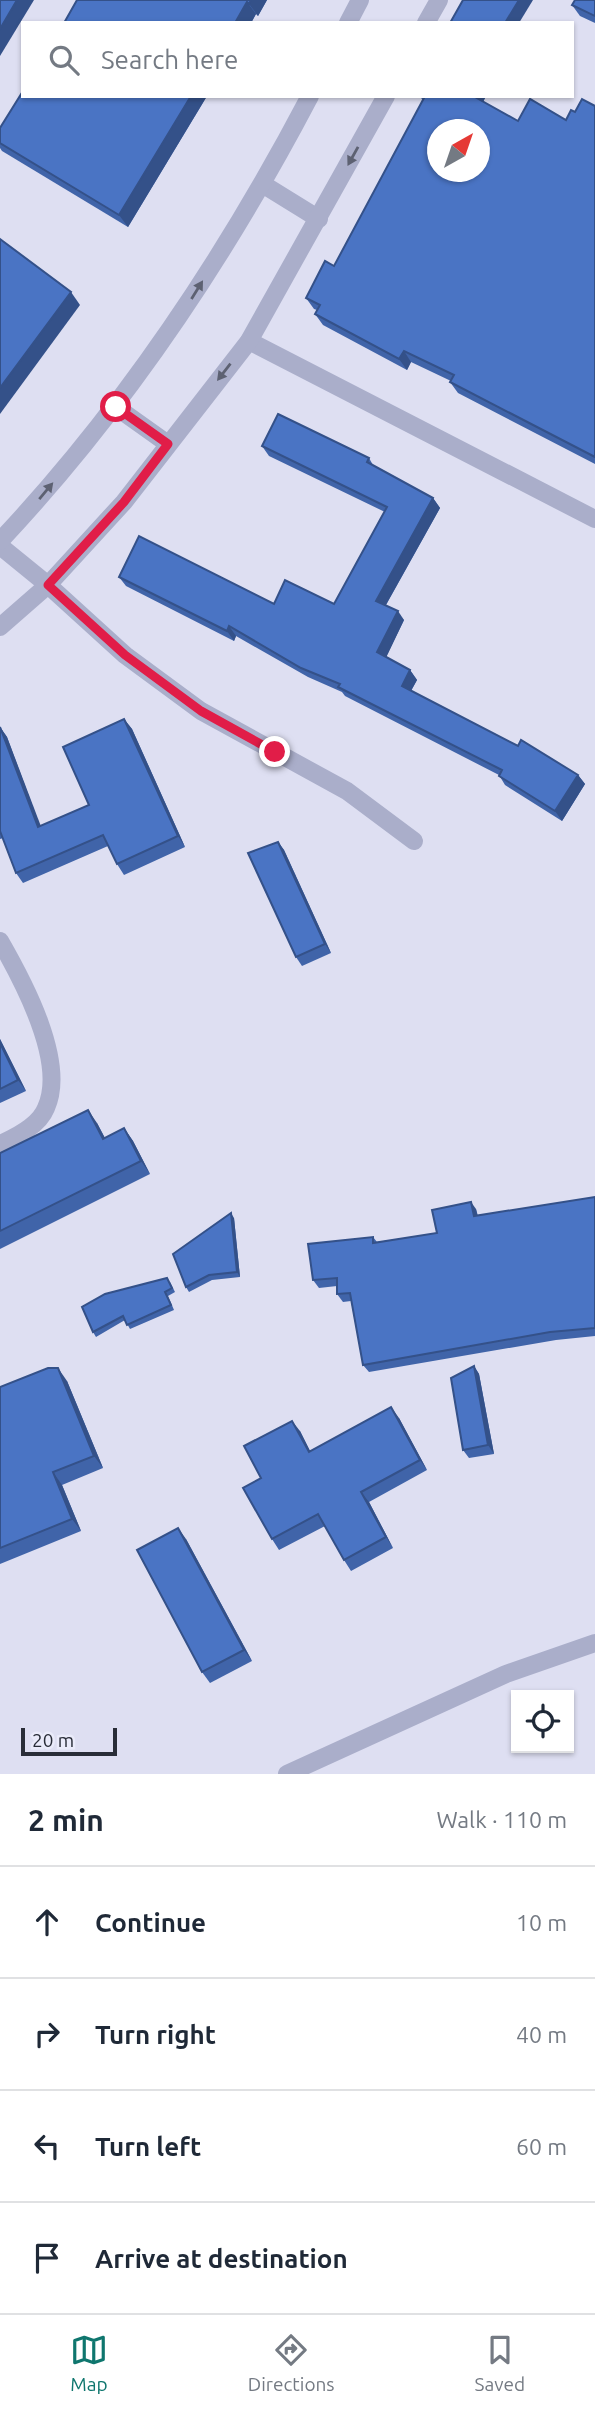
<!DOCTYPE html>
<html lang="en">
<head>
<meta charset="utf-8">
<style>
	:root { --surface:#fff; --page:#f2f2f3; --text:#1f2937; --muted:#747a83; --line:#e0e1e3; --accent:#0f766e }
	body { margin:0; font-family:Ubuntu,sans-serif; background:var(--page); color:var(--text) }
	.controls { position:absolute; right:21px; bottom:21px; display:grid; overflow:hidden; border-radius:0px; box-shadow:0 2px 5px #0004 }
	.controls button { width:63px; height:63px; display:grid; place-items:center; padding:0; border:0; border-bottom:2px solid var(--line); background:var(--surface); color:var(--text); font:35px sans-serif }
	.compass { position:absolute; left:427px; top:119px; width:63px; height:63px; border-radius:50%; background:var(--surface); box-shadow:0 2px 5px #0004; rotate:40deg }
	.scale { position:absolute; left:21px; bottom:18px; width:96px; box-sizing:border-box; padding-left:7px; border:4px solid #292d38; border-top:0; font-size:19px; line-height:24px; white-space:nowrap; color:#292d38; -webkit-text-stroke:5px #eaebfa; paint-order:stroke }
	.stop { position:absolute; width:21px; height:21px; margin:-16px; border:5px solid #e11d48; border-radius:50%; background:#fff }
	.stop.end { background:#e11d48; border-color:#fff; box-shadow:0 2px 7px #0008 }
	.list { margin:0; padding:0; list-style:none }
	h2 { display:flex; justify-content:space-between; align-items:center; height:91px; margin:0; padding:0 28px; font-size:30px }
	h2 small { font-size:23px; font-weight:400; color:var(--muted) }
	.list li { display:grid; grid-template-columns:46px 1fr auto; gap:21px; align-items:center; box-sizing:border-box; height:112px; padding:0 28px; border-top:2px solid var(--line) }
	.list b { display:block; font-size:26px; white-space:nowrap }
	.list em { font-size:23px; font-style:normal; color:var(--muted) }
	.icon { flex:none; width:38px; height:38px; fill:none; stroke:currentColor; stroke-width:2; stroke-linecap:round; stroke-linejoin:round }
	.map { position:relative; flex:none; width:595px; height:1774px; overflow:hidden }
	.search { position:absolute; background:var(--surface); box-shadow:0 2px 5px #0004; left:21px; right:21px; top:21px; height:77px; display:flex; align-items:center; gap:18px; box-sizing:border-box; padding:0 24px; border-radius:0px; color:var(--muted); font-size:26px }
	.sheet { height:539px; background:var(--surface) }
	nav { display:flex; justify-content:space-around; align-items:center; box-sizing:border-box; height:98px; border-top:2px solid var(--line); background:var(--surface); font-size:19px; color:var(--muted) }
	nav a { display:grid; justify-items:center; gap:4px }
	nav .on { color:var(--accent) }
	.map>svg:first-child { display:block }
</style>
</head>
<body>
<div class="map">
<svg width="595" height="1774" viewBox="0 0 595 1774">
	<rect width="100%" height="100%" fill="#dedff2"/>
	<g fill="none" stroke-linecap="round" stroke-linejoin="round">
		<!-- lane -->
		<g stroke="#aaaeca" stroke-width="18">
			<polyline points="0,546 48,585 125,655 201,711 347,791 414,841"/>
			<path d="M0 941C23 981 67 1062 46 1108 39 1126 16 1137 0 1144"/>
		</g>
		<!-- street -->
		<g stroke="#aaaeca" stroke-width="18">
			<polyline points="348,23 360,0"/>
			<polyline points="426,23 439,0"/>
			<polyline points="264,185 319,219"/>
			<polyline points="249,341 595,519"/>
			<polyline points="116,407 168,444"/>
			<path d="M0 541C125 408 225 258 310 96"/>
			<polyline points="0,627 48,585 124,502 249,341 386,96"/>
			<polyline points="287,1774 506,1674 595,1643"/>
		</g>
	</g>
	<!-- wall -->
	<g fill="#4064a9">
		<polygon points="77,0 267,0 258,16 256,14 251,23 64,23"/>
		<polygon points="595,0 595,23 580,16 572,5"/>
		<polygon points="23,96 207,96 128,227 2,151 0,148 0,128"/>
		<polygon points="419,96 486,96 483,102 518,121 566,120 575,112 595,106 595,464 458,393 450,382 451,381 411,362 407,370 323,325 315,314 317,310 314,309 306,298 334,266 423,100"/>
		<polygon points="262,446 369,458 373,465 433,498 440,508 386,605 404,620 386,657 410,670 417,680 411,691 518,746 578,775 585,784 562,821 505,785 499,775 345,696 342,692 308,677 236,636 234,641 126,586 119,577 274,604 334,604 385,512 269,456"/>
		<polygon points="124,719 132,729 185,847 124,875 117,864 108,846 23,883 16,873 3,838 0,839 0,727 7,737 40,826 89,805"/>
		<polygon points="278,842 284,850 331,953 302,966 296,957"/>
		<polygon points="0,1039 26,1091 0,1103"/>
		<polygon points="97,1123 105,1138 124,1128 133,1141 150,1174 0,1249 0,1153"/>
		<polygon points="595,1197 595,1336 556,1340 369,1372 363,1365 351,1301 343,1302 337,1294 337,1286 319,1288 313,1280 373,1237 377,1242 437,1233 476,1209 478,1216"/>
		<polygon points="234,1218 240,1277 212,1280 189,1292 186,1287"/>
		<polygon points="170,1282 175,1292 168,1296 174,1310 130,1329 125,1320 96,1337 93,1332"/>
		<polygon points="474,1366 479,1374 494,1454 469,1458 463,1450"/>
		<polygon points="67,1381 103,1468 62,1485 81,1531 0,1564 0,1387"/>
		<polygon points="399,1418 427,1470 369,1502 393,1548 351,1571 344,1560 325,1526 279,1550 272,1539 261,1478 300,1431 310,1451"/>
		<polygon points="186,1539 252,1661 210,1683 202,1672"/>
	</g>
	<!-- shaded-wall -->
	<g fill="#345189">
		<polygon points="17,0 34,0 0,56 0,29"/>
		<polygon points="251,0 267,0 258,16 249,4"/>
		<polygon points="519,0 533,0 519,23 505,23"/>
		<polygon points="247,2 256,14 251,23 235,23"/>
		<polygon points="191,96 207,96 128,227 119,215"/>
		<polygon points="473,96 486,96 480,108"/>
		<polygon points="71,292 80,305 0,414 0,388"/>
		<polygon points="404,351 411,362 407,370 399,359"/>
		<polygon points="433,498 440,508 383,610 376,601"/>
		<polygon points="398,611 404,620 384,662 377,652"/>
		<polygon points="229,626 236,636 234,641 227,631"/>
		<polygon points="410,670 417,680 408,696 402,686"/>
		<polygon points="124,719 132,729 185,847 178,836"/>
		<polygon points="0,727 7,737 45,837 38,827"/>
		<polygon points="578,775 585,784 562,821 555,811"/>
		<polygon points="278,842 284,850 331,953 325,944"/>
		<polygon points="0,1039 26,1091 18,1080 0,1043"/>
		<polygon points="88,1110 97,1123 112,1152 103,1139"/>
		<polygon points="124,1128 133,1141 150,1174 141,1161"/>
		<polygon points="471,1202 476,1209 479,1224 474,1216"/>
		<polygon points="231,1213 234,1218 240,1277 237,1272"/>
		<polygon points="474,1366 479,1374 494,1454 488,1445"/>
		<polygon points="58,1368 67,1381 103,1468 94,1456"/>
		<polygon points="391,1407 399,1418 427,1470 420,1460"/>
		<polygon points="292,1421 300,1431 316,1463 309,1452"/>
		<polygon points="53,1472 62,1485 81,1531 72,1519"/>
		<polygon points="361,1492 369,1502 393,1548 386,1537"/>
		<polygon points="178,1528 186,1539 252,1661 244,1650"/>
	</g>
	<!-- building -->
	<g fill="#4a74c4" stroke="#345189" stroke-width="2" fill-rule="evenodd">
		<polygon points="0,0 17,0 0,29"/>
		<polygon points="77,0 251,0 249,4 247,2 235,23 64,23"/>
		<polygon points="463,0 519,0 505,23 450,23"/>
		<polygon points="575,0 595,0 595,16 572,5"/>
		<polygon points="23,91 23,96 191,96 119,215 0,143 0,128"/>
		<path d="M425 96H473L518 121 530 99 566 120 571 110 575 112 582 99 595 106V457L450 382 454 375 404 351 399 359 315 314 320 305 306 298 325 261 334 266ZM438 130H480V172H438Z"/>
		<polygon points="0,239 71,292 0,388"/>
		<polygon points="278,414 369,458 367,462 433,498 376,601 398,611 377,652 410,670 402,686 518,746 521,740 578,775 555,811 499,776 502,770 338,687 340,684 301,668 229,626 227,631 119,577 139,536 274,604 285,580 334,604 387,507 262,446"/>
		<polygon points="124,719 178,836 117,864 103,835 16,873 0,831 0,727 38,827 89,805 63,747"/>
		<polygon points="278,842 325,944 296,957 248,853"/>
		<polygon points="0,1043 18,1080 0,1089"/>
		<polygon points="88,1110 103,1139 124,1128 141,1161 0,1231 0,1153"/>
		<polygon points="595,1197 595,1328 550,1332 363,1365 350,1293 337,1294 337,1278 313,1280 308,1244 373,1237 373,1243 437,1233 432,1210 471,1202 474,1216"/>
		<polygon points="231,1213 237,1272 209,1275 186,1287 173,1254"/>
		<polygon points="167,1278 172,1288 165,1292 171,1305 127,1325 123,1316 93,1332 82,1307 105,1294"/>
		<polygon points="474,1366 488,1445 463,1450 451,1378"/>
		<polygon points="48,1368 58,1368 94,1456 53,1472 72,1519 0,1548 0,1387"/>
		<polygon points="391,1407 420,1460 361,1492 386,1537 344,1560 318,1514 272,1539 243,1488 261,1478 244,1446 292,1421 309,1452"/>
		<polygon points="178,1528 244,1650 202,1672 137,1550"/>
	</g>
	<!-- one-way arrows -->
	<defs><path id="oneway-solid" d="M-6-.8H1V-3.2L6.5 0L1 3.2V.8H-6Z" transform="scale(1.75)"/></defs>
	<g fill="#5d6172">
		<use href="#oneway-solid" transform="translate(353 156) rotate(119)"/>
		<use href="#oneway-solid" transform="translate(197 290) rotate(-58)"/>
		<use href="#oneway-solid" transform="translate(224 372) rotate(128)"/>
		<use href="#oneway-solid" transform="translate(46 491) rotate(-50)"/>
	</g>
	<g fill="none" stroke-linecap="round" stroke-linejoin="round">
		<!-- route -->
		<polyline stroke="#e11d48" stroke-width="9" points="116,407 168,444 124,502 48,585 125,655 201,711 275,752"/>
	</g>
</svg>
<div class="controls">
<button><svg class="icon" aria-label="locate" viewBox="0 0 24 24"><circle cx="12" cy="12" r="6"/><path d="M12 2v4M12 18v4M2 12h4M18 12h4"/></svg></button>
</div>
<svg class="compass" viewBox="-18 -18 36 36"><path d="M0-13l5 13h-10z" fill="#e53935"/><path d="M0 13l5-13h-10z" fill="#747a83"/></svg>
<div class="scale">20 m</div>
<div class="stop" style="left:116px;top:407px"></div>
<div class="stop end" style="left:275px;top:752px"></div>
<div class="search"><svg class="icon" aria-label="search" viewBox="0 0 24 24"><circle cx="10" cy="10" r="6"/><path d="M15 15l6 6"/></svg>Search here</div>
</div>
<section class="sheet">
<h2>2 min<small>Walk · 110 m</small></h2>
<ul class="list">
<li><svg class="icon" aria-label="ahead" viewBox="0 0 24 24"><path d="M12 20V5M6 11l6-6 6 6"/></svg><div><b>Continue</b></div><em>10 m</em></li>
<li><svg class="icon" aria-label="right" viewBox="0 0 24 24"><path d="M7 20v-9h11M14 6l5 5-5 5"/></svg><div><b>Turn right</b></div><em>40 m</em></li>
<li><svg class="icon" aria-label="left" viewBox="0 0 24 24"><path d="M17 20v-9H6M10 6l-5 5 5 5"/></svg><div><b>Turn left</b></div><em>60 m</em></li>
<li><svg class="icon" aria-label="arrive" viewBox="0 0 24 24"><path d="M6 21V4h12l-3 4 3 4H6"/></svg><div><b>Arrive at destination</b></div></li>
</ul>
</section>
<nav>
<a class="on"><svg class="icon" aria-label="map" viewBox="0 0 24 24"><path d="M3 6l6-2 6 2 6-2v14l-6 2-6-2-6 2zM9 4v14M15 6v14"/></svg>Map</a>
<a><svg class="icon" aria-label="directions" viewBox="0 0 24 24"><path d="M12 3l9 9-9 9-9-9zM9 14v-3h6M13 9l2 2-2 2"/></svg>Directions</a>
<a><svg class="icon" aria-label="saved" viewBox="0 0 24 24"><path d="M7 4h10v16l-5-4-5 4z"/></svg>Saved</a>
</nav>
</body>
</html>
